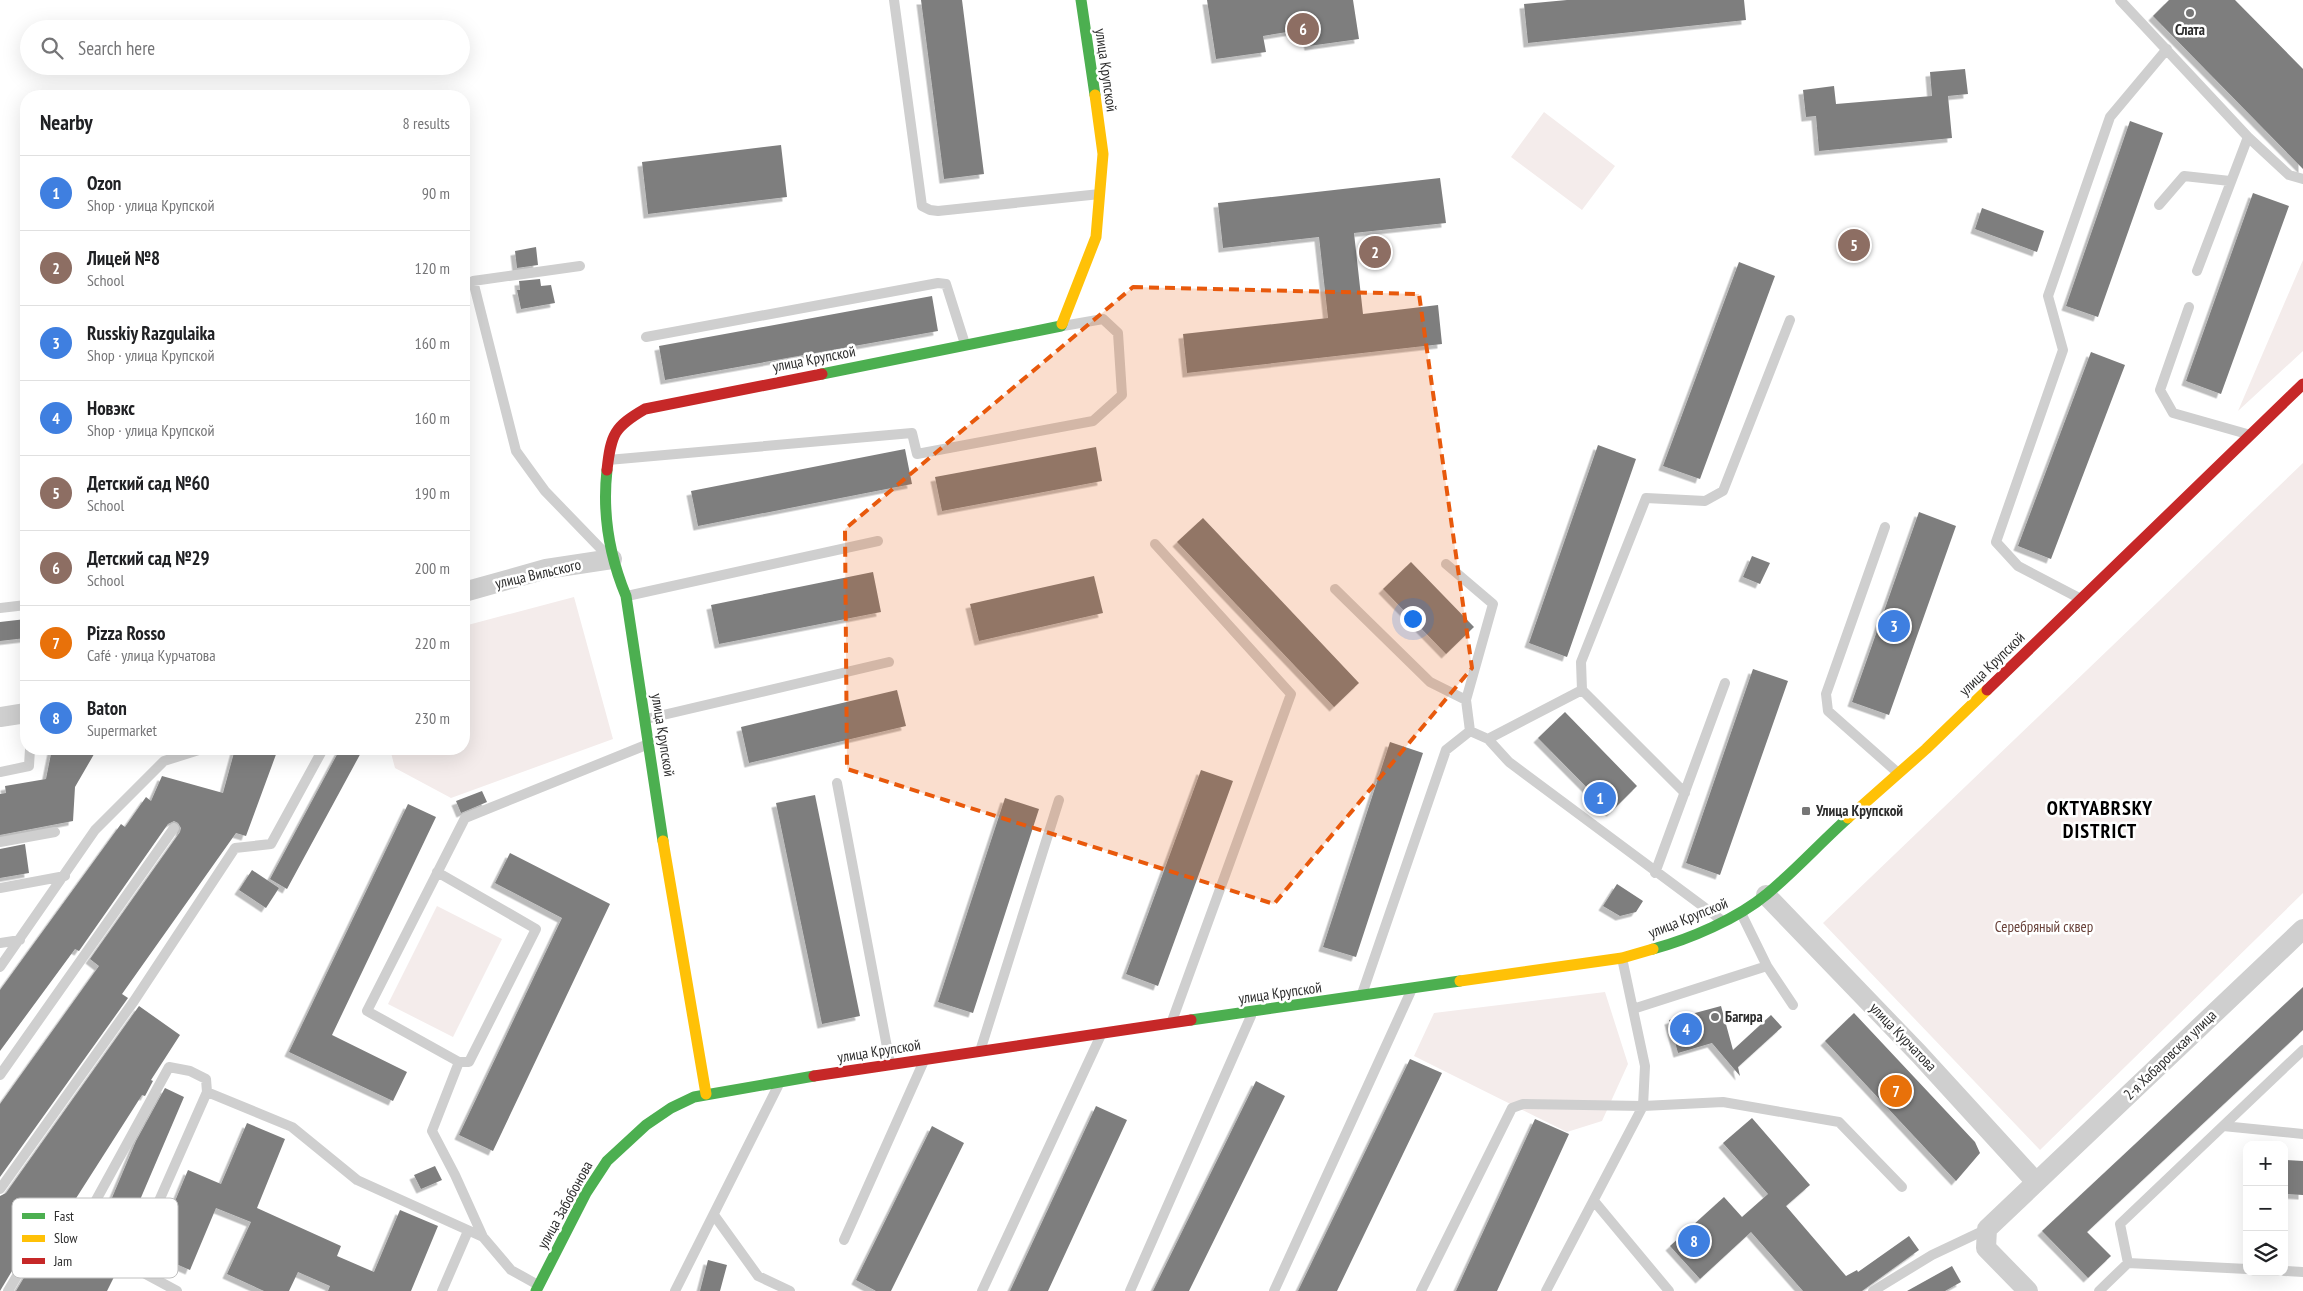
<!DOCTYPE html>
<html lang="en">
<head>
<meta charset="utf-8">
<style>
  body { margin:0; font-family:"PT Sans Narrow",sans-serif; background:#f2f2f2; color:#202124 }
  .controls { position:absolute; right:15px; bottom:15px; display:grid; overflow:hidden; border-radius:10px; box-shadow:0 5px 20px #0002 }
  .controls button { width:45px; height:45px; display:grid; place-items:center; padding:0; border:0; border-bottom:1px solid #e0e0e0; background:#fff; color:#202124; font:25px sans-serif }
  .you { position:absolute; left:1412px; top:618px; width:18px; height:18px; margin:-12px; border:4px solid #fff; border-radius:50%; background:#1a73e8; box-shadow:0 0 0 8px #1a73e833 }
  .badge { display:grid; place-items:center; width:32px; height:32px; border-radius:50%; background:#767676; color:#fff; font-size:16px; font-weight:700 }
  .pin { position:absolute; translate:-50% -50%; border:2px solid #fff; box-shadow:0 1px 5px #0006 }
  .list { margin:0; padding:0; list-style:none }
  h2 { display:flex; justify-content:space-between; align-items:center; height:65px; margin:0; padding:0 20px; font-size:21px }
  h2 small { font-size:16px; font-weight:400; color:#757577 }
  .list li { display:grid; grid-template-columns:32px 1fr auto; gap:15px; align-items:center; box-sizing:border-box; height:75px; padding:0 20px; border-top:1px solid #e0e0e0 }
  .list b { display:block; font-size:19px; white-space:nowrap }
  .list p { margin:0; font-size:16px; white-space:nowrap; color:#757577 }
  .list em { font-size:16px; font-style:normal; color:#757577 }
  .icon { flex:none; width:28px; height:28px; fill:none; stroke:currentColor; stroke-width:2; stroke-linecap:round; stroke-linejoin:round }
  .map { position:relative; flex:none; width:2303px; height:1291px; overflow:hidden }
  .search { position:absolute; background:#fff; box-shadow:0 5px 20px #0002; left:20px; top:20px; width:450px; height:55px; display:flex; align-items:center; gap:12px; box-sizing:border-box; padding:0 18px; border-radius:28px; color:#757577; font-size:19px }
  .panel { position:absolute; background:#fff; box-shadow:0 5px 20px #0002; left:20px; top:90px; width:450px; height:665px; border-radius:20px }
  .map>svg:first-child { display:block }
</style>
</head>
<body>
<div class="map">
<svg width="2303" height="1291" viewBox="0 0 2303 1291">
  <defs>
    <filter id="shadow"><feDropShadow dx="-4.5" dy="4.5" stdDeviation="0" flood-color="#0004"/></filter>
  </defs>
  <rect width="100%" height="100%" fill="#fff"/>
  <!-- green -->
  <path fill="#f4eceb" d="M1544,112l71,54 -33,44 -71,-53z
    M2303,260v91l-65,60z
    M2303,463v430l-263,257 -217,-227z
    M574,597l39,142 -162,59 -56,-30 -5,-19h74v-123z
    M437,906l65,33 -49,98 -65,-33z
    M1605,992l23,72 -26,57 -35,11 -153,-76 20,-43z"/>
  <!-- building -->
  <path fill="#7e7e7e" filter="url(#shadow)" d="M921,0h41l22,174 -40,5z
    M1207,0h146l6,39 -50,7 -3,-17 -43,7 3,16 -50,7z
    M1567,0h177l2,20 -218,23 -4,-39z
    M2169,0h66l68,69v100l-150,-153z
    M1965,69l3,25 -20,2 4,42 -133,13 -3,-35 -10,1 -3,-27 31,-4 2,18 96,-8 -2,-24z
    M2130,121l33,12 -65,184 -32,-11z
    M781,145l6,52 -139,17 -6,-52z
    M1440,178l6,45 -92,10 9,81 75,-9 4,39 -255,29 -4,-39 145,-16 -9,-81 -96,11 -5,-45z
    M2253,193l36,13 -68,188 -35,-13z
    M1982,208l62,23 -7,21 -62,-23z
    M536,247l2,18 -21,3 -2,-17z
    M1739,262l36,14 -75,203 -37,-13z
    M540,279l1,7 10,-1 4,18 -34,6 -4,-19h3l-1,-9z
    M932,296l6,35 -273,49 -6,-34z
    M2091,352l34,13 -74,194 -33,-13z
    M1598,445l38,14 -69,198 -38,-14z
    M1096,447l6,34 -160,30 -7,-34z
    M905,449l7,35 -214,42 -7,-35z
    M1919,512l37,14 -67,189 -37,-13z
    M1203,518l156,165 -25,24 -157,-165z
    M1752,556l18,7 -10,21 -17,-7z
    M1411,562l63,65 -28,27 -63,-65z
    M873,572l8,40 -162,32 -8,-39z
    M1094,576l9,37 -124,28 -9,-37z
    M26,619v19l-26,3v-19z
    M1753,669l35,12 -68,194 -34,-12z
    M897,690l9,36 -157,37 -8,-36z
    M1565,712l72,74 -26,26 -73,-74z
    M1390,742l33,11 -67,204 -33,-10z
    M52,749h45l-22,38 -2,34 -73,14v-41l6,-1 -1,-7 41,-7z
    M235,749h43l-32,87 -10,-3 -114,161 6,4 -128,179v-73l99,-138 -9,-7 90,-127 1,-4 -3,-5 -4,-2 -6,3 -89,127 -4,-2 -75,102v-61l121,-166 4,3 21,-30 5,4 11,-25 61,17z
    M340,749h23l-76,140 -17,-10z
    M1201,770l32,11 -75,205 -32,-12z
    M482,791l5,11 -26,11 -5,-12z
    M815,795l45,221 -38,8 -46,-221z
    M1005,798l34,11 -66,204 -35,-11z
    M408,804l28,13 -104,218 75,37 -14,29 -104,-49z
    M25,844l4,29 -29,5v-29z
    M510,853l100,51 -117,247 -34,-16 103,-217 -67,-35z
    M252,870l27,18 -13,20 -27,-18z
    M1617,884l26,17 -7,11 -16,4 -17,-10z
    M2303,987v43l-216,202 24,24 -23,22 -46,-47z
    M139,1006l41,29 -29,45 2,1 -8,15 -3,-1 -76,119 18,10 -15,24 -29,-12h-7l-33,55v-95l6,-3z
    M1721,1006l12,44 38,-35 11,12 -44,40 2,9 -28,-33 -34,10 -9,-33z
    M1854,1013l121,129 5,11 -24,28 -131,-140z
    M1410,1059l32,14 -105,218h-39z
    M1256,1081l29,15 -96,195h-36z
    M165,1088l19,9 -74,173 6,3 -9,18h-91l24,-40 30,11 8,-2 18,-30 2,1 38,-90z
    M1096,1106l31,14 -79,171h-38z
    M1752,1118l58,67 -24,21 60,70 11,-6 1,2 51,-36 10,14 -57,41h-59l-52,-59 -51,47 -30,-33 54,-49 18,20 26,-23 -45,-51z
    M1535,1119l34,15 -72,157h-41z
    M247,1123l38,16 -28,69 84,38 -4,10 37,16 26,-62 38,16 -27,65h-83l2,-5 -32,-14 -9,19h-25l-37,-17 24,-52 -35,-14 -26,62 -37,-16 35,-84 33,14z
    M932,1126l32,17 -73,148h-15l-20,-11z
    M2284,1160l19,1v34l-19,-1z
    M435,1166l7,14 -21,9 -7,-14z
    M708,1260l19,5 -7,26h-20z
    M1952,1266l9,16 -16,9h-38z"/>
  <g fill="none" stroke-linecap="round" stroke-linejoin="round">
    <!-- lane -->
    <path stroke="#cfcfcf" stroke-width="10" d="M894,0l28,206 8,4 8,1 162,-17
      M2120,0l128,137 41,38 14,4
      M2159,205l25,-29 46,5
      M580,266l-107,15 43,170 29,40 59,61
      M2197,271l51,-134
      M2189,307l-29,83 13,23 74,21
      M646,337l292,-54 8,1 19,60
      M608,460l304,-27 5,21 176,-33 29,-26 -4,-62 -15,-14 -40,7
      M1885,527l-59,167 2,17 70,62
      M1155,544l136,150 -119,327
      M1446,564l47,40 -27,96 4,31
      M1335,589l95,93 36,18
      M627,596l251,-55
      M2079,598l-61,-32 -22,-24 67,-192 -15,-54 62,-179 57,-68
      M0,608l26,-3
      M1582,690l-1,-28 65,-164 59,3 18,-10 67,-171
      M646,719l243,-57
      M1488,739l94,-49 103,103
      M0,772l29,-6 1,-17
      M837,783l53,280
      M0,842l55,-10
      M437,872l99,57 -67,133h-10l-92,-51 98,-193 181,-73
      M1655,873l70,-190
      M0,888l65,-12
      M1741,913l26,53 26,39
      M0,943l20,-3
      M0,967l95,-137 69,-69 38,-12
      M1362,994l84,-244 24,-19 18,8 21,23 211,157
      M1633,1009l134,-43
      M981,1048l78,-248
      M459,1062l-27,69 23,44 28,62 28,33 27,15
      M0,1075l174,-247
      M207,1092l85,35 65,53 126,57
      M2223,1126l80,8
      M0,1189l134,-188 101,-153 36,-4 52,-95
      M1594,1201l75,90
      M714,1215l44,61 32,15
      M844,1240l79,-177
      M2128,1263l119,6
      M2284,1271l19,1
      M8,1291l29,-49 35,14 21,-33 2,-21 74,-135 21,4 16,8 1,13 -71,161 -1,10 7,9 35,19
      M442,1291l26,-60
      M675,1291l103,-205
      M982,1291l118,-254
      M1130,1291l121,-275
      M1274,1291l137,-300
      M1421,1291l91,-183 11,-4 120,2 80,-4 116,20 63,65
      M1546,1291l97,-185 2,-40 -23,-108
      M1873,1291l59,-36 55,-26
      M2099,1291l29,-28 -8,-39 183,-174"/>
    <!-- street -->
    <path stroke="#cfcfcf" stroke-width="20" d="M464,592l82,-23 66,-10
      M0,717l26,-4
      M1766,895l153,159 117,128
      M2028,1291l-42,-43 1,-19 316,-300"/>
    <!-- fast -->
    <path stroke="#4caf50" stroke-width="11" d="M1081,0l14,95
      M822,374l239,-48 1,-2
      M607,470c-5,45 2,85 19,126l37,245
      M1653,949c37,-10 84,-30 114,-55 28,-23 53,-51 81,-76
      M1191,1020l269,-39
      M536,1291l50,-98 21,-32 39,-36 25,-17 23,-11 120,-21"/>
    <!-- slow -->
    <path stroke="#ffc107" stroke-width="11" d="M1062,324l34,-87 7,-83 -8,-59
      M1848,818l78,-69 61,-59
      M663,841l43,253
      M1460,981l162,-23 31,-9"/>
    <!-- jam -->
    <path stroke="#c62828" stroke-width="11" d="M607,470c4,-36 7,-43 38,-61l177,-35
      M1987,690l316,-306
      M814,1076l377,-56"/>
  </g>
  <!-- marked area -->
  <path fill="#e8590c" fill-opacity="0.2" stroke="#e8590c" stroke-width="4" stroke-dasharray="10 6" stroke-linejoin="round" d="M1133,287l286,7 53,374 -198,236 -427,-135 -2,-240z"/>
  <!-- markers -->
  <g fill="#767676" stroke="#fff" stroke-width="2">
    <circle cx="2190" cy="13" r="5"/>
    <rect x="1801" y="806" width="10" height="10" rx="2.5"/>
    <circle cx="1715" cy="1017" r="5"/>
  </g>
  <g text-anchor="middle" stroke-width="5" stroke-linejoin="round" paint-order="stroke">
    <!-- poi labels -->
    <g font-size="15" font-weight="bold" fill="#2d2d2d" stroke="#fff" text-anchor="start">
      <text x="2190" y="35" text-anchor="middle">Слата</text>
      <text x="1816" y="816">Улица Крупской</text>
      <text x="1725" y="1022">Багира</text>
    </g>
    <!-- street labels -->
    <g font-size="15" fill="#2d2d2d" stroke="#fff">
      <text transform="translate(1106 70) rotate(82)" y="5">улица Крупской</text>
      <text transform="translate(814 359) rotate(-11)" y="5">улица Крупской</text>
      <text transform="translate(538 574) rotate(-13)" y="5">улица Вильского</text>
      <text transform="translate(1992 664) rotate(-44)" y="5">улица Крупской</text>
      <text transform="translate(663 735) rotate(81)" y="5">улица Крупской</text>
      <text transform="translate(1688 918) rotate(-22)" y="5">улица Крупской</text>
      <text transform="translate(1280 993) rotate(-8)" y="5">улица Крупской</text>
      <text transform="translate(1903 1037) rotate(46)" y="5">улица Курчатова</text>
      <text transform="translate(879 1051) rotate(-9)" y="5">улица Крупской</text>
      <text transform="translate(2170 1055) rotate(-44)" y="5">2-я Хабаровская улица</text>
      <text transform="translate(565 1205) rotate(-61)" y="5">улица Забобонова</text>
    </g>
    <!-- park labels -->
    <g font-size="15" fill="#69423a" stroke="#fff">
      <text x="2044" y="932">Серебряный сквер</text>
    </g>
    <!-- district labels -->
    <g font-size="20" font-weight="bold" letter-spacing="1" fill="#000" stroke="#fff">
      <text x="2100" y="815">OKTYABRSKY<tspan x="2100" dy="23">DISTRICT</tspan></text>
    </g>
  </g>
  <!-- legend -->
  <rect x="12" y="1198" width="166" height="80" rx="8" fill="#fff" stroke="#c0c0c0" stroke-width="1"/>
  <rect x="22" y="1213" width="23" height="6" fill="#4caf50"/>
  <rect x="22" y="1235" width="23" height="7" fill="#ffc107"/>
  <rect x="22" y="1258" width="23" height="6" fill="#c62828"/>
  <g font-size="14" fill="#2d2d2d">
    <text x="54" y="1221">Fast</text>
    <text x="54" y="1243">Slow</text>
    <text x="54" y="1266">Jam</text>
  </g>
</svg>
<div class="controls">
<button>+</button>
<button>−</button>
<button><svg class="icon" aria-label="layers" viewBox="0 0 24 24"><path d="M12 4l9 5-9 5-9-5zM3 14l9 5 9-5"/></svg></button>
</div>
<div class="you"></div>
<div class="pin badge" style="left:1600px;top:798px;background:#3f7fe0">1</div>
<div class="pin badge" style="left:1375px;top:252px;background:#8d6e63">2</div>
<div class="pin badge" style="left:1894px;top:626px;background:#3f7fe0">3</div>
<div class="pin badge" style="left:1686px;top:1029px;background:#3f7fe0">4</div>
<div class="pin badge" style="left:1854px;top:245px;background:#8d6e63">5</div>
<div class="pin badge" style="left:1303px;top:29px;background:#8d6e63">6</div>
<div class="pin badge" style="left:1896px;top:1091px;background:#e8710a">7</div>
<div class="pin badge" style="left:1694px;top:1241px;background:#3f7fe0">8</div>
<div class="search"><svg class="icon" aria-label="search" viewBox="0 0 24 24"><circle cx="10" cy="10" r="6"/><path d="M15 15l6 6"/></svg>Search here</div>
<section class="panel">
<h2>Nearby<small>8 results</small></h2>
<ul class="list">
<li><span class="badge" style="background:#3f7fe0">1</span><div><b>Ozon</b><p>Shop · улица Крупской</p></div><em>90 m</em></li>
<li><span class="badge" style="background:#8d6e63">2</span><div><b>Лицей №8</b><p>School</p></div><em>120 m</em></li>
<li><span class="badge" style="background:#3f7fe0">3</span><div><b>Russkiy Razgulaika</b><p>Shop · улица Крупской</p></div><em>160 m</em></li>
<li><span class="badge" style="background:#3f7fe0">4</span><div><b>Новэкс</b><p>Shop · улица Крупской</p></div><em>160 m</em></li>
<li><span class="badge" style="background:#8d6e63">5</span><div><b>Детский сад №60</b><p>School</p></div><em>190 m</em></li>
<li><span class="badge" style="background:#8d6e63">6</span><div><b>Детский сад №29</b><p>School</p></div><em>200 m</em></li>
<li><span class="badge" style="background:#e8710a">7</span><div><b>Pizza Rosso</b><p>Café · улица Курчатова</p></div><em>220 m</em></li>
<li><span class="badge" style="background:#3f7fe0">8</span><div><b>Baton</b><p>Supermarket</p></div><em>230 m</em></li>
</ul>
</section>
</div>
</body>
</html>
